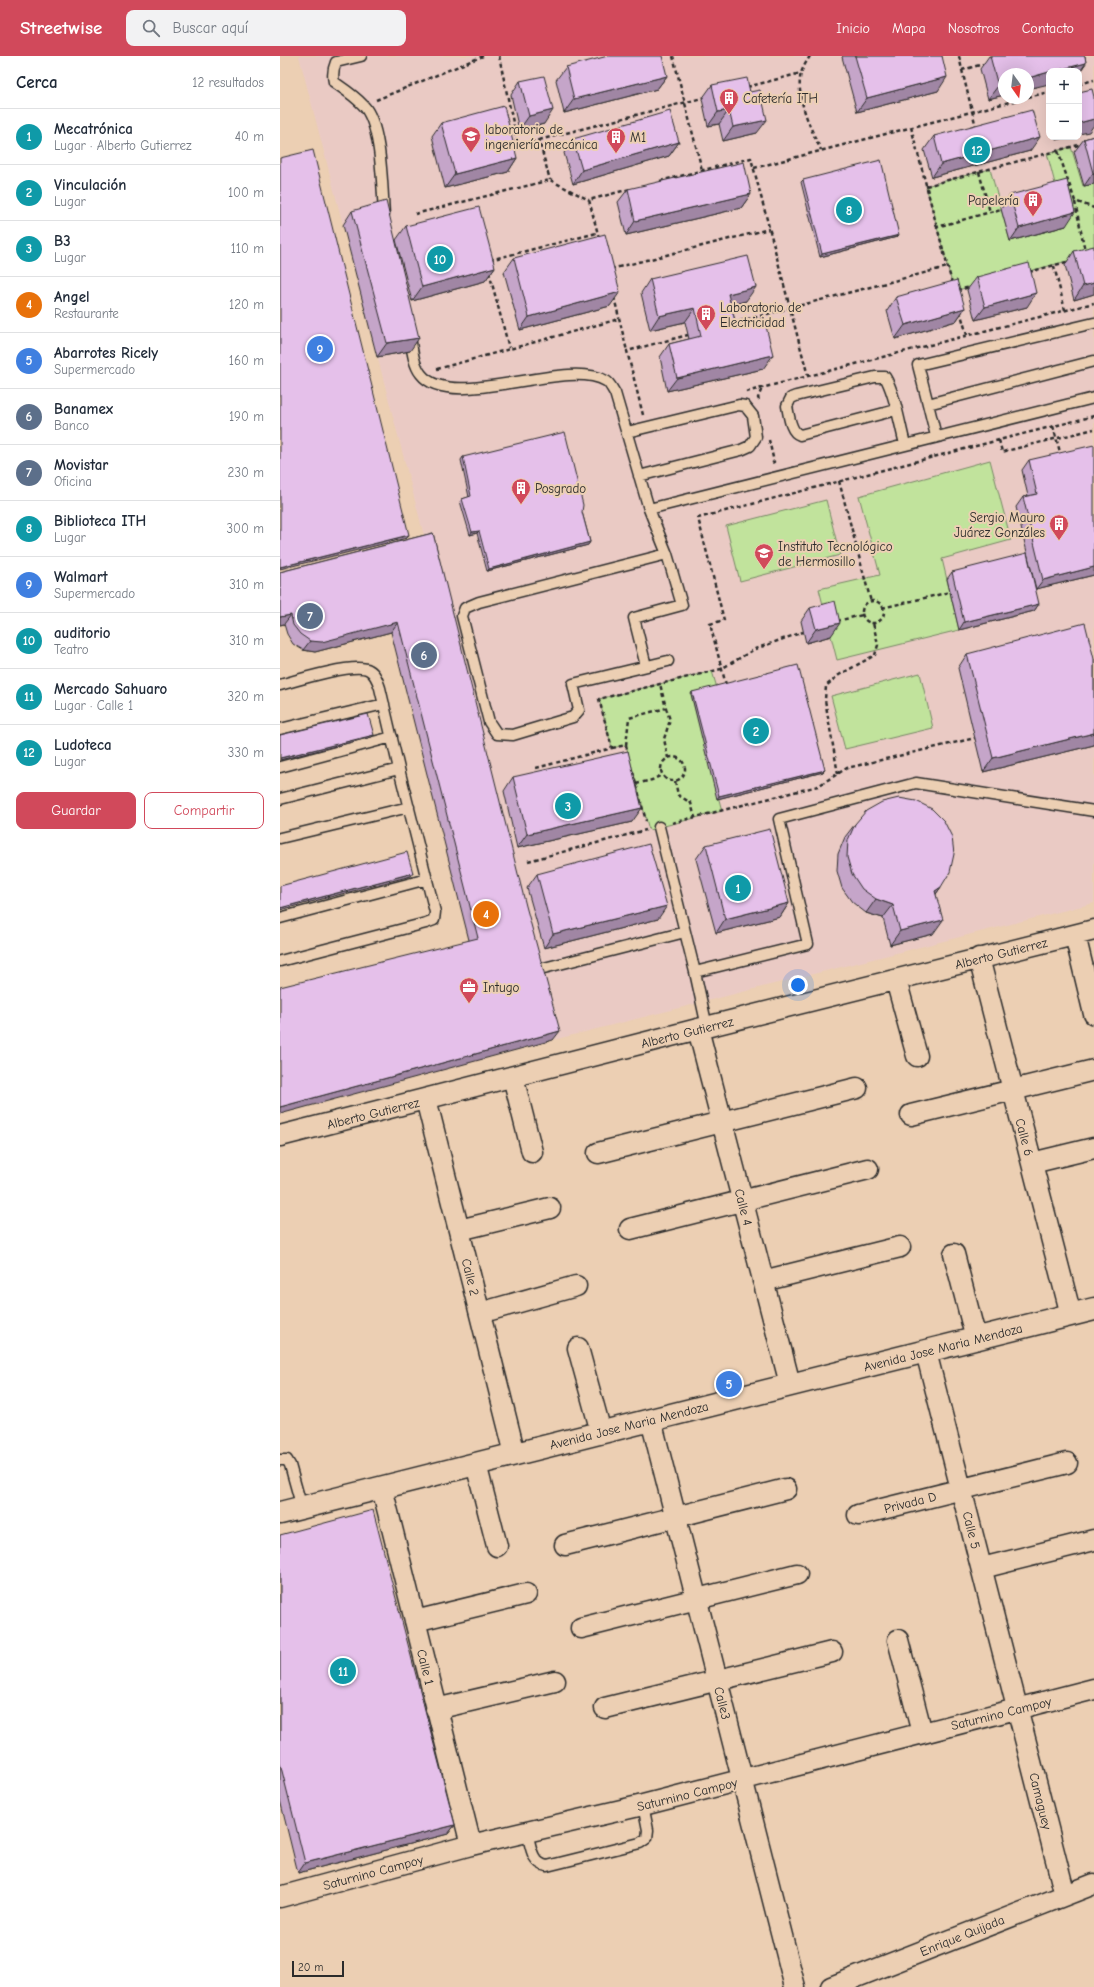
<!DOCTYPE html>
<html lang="es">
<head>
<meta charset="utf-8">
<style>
  body { margin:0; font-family:"Comic Neue",sans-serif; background:#f2f2f3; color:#1f2937 }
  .controls { position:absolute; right:12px; top:12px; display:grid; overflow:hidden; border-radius:8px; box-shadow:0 4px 16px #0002 }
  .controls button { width:36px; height:36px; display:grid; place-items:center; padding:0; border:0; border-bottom:1px solid #e0e1e3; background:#fff; color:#1f2937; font:20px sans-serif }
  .compass { position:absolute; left:718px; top:12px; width:36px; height:36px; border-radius:50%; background:#fff; box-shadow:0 4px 16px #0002; rotate:166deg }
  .scale { position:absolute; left:12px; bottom:10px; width:52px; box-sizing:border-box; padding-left:4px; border:2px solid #2b2b2b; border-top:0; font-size:11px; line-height:14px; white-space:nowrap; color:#2b2b2b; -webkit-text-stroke:3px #eccfb3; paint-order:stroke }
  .you { position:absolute; left:518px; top:929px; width:14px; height:14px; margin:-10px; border:3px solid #fff; border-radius:50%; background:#1a73e8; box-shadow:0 0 0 6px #1a73e833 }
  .badge { display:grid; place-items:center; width:26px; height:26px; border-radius:50%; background:#d1495b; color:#fff; font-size:13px; font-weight:700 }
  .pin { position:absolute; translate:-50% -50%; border:2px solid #fff; box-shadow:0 1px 4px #0006 }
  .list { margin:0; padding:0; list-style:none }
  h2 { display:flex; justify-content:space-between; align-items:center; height:52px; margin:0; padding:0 16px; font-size:17px }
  h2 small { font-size:13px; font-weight:400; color:#747a83 }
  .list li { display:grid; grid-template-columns:26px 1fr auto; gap:12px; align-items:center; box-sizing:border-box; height:56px; padding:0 16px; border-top:1px solid #e0e1e3 }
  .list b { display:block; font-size:15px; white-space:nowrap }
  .list p { margin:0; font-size:13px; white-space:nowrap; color:#747a83 }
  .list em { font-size:13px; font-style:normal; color:#747a83 }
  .actions { display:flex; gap:8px; padding:12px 16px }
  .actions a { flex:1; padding:9px 0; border:1px solid #d1495b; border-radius:8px; text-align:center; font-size:14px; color:#d1495b }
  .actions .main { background:#d1495b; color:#fff }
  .icon { flex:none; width:22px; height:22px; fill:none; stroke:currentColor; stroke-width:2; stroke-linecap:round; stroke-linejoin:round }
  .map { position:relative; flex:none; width:814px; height:1931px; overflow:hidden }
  header { display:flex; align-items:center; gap:24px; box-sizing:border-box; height:56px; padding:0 20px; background:#d1495b; color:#fff }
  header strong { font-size:19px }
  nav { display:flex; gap:22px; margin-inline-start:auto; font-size:14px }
  .search { width:280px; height:36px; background:#f2f2f3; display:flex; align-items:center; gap:10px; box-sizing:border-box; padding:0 14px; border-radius:8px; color:#747a83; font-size:15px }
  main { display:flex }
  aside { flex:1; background:#fff }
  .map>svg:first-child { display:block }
</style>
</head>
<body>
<header>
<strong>Streetwise</strong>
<div class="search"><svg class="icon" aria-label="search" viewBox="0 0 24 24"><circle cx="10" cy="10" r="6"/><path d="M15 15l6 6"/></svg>Buscar aquí</div>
<nav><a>Inicio</a><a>Mapa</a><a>Nosotros</a><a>Contacto</a></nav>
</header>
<main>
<aside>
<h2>Cerca<small>12 resultados</small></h2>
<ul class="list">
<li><span class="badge" style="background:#0f9aa8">1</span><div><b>Mecatrónica</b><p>Lugar · Alberto Gutierrez</p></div><em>40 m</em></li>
<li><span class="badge" style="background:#0f9aa8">2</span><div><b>Vinculación</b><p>Lugar</p></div><em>100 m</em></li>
<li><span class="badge" style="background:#0f9aa8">3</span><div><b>B3</b><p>Lugar</p></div><em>110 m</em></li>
<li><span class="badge" style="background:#e8710a">4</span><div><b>Angel</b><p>Restaurante</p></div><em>120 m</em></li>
<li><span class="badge" style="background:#3f7fe0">5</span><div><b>Abarrotes Ricely</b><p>Supermercado</p></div><em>160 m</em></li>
<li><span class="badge" style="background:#5c6f8a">6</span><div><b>Banamex</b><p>Banco</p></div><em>190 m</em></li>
<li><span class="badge" style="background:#5c6f8a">7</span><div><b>Movistar</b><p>Oficina</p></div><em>230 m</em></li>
<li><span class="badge" style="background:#0f9aa8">8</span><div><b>Biblioteca ITH</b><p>Lugar</p></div><em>300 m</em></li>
<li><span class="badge" style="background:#3f7fe0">9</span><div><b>Walmart</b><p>Supermercado</p></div><em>310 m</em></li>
<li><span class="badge" style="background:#0f9aa8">10</span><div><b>auditorio</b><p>Teatro</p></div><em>310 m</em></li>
<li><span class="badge" style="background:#0f9aa8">11</span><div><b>Mercado Sahuaro</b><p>Lugar · Calle 1</p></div><em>320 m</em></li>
<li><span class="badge" style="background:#0f9aa8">12</span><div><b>Ludoteca</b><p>Lugar</p></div><em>330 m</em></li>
</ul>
<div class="actions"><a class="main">Guardar</a><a>Compartir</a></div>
</aside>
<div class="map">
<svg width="814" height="1931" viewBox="0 0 814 1931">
  <rect width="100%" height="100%" fill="#eccfb3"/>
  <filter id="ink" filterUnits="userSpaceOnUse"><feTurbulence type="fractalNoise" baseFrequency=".025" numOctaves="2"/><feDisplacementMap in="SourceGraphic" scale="8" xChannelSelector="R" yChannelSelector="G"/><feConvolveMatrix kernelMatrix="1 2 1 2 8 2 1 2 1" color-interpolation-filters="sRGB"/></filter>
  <g filter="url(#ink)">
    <!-- built -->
    <path fill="#eacac4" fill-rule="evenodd" d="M19,0h795v847l-541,137 -127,-497zM769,15h30v66h-30zM724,18h24v24h-24z"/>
    <!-- green -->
    <path fill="#c1e39c" stroke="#768764" d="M791,91l12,39 11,-2v70l-140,37 -28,-105 64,-17 20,72 56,-15 -19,-73z
      M710,404l21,80 -69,19 17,71 -122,30 -18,-71 61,-14 -21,-79z
      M546,444l14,55 -100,26 -14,-55z
      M432,615l5,17 -26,6 31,117 -73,19 -23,-85 -14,3 -13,-49z
      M640,617l13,55 -88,21 -14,-53z"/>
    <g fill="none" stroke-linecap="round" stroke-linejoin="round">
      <defs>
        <path id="lane" d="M81,0l-25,6c-3,7 -4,12 -2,20 10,7 21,14 29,23 19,19 19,82 21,109
          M814,267l-176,42 10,39 166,-43
          M130,280c2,12 3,28 11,38 30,39 145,-17 185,7 4,2 6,8 9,12l34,116
          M648,348l8,32
          M616,354l-96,25c-10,-3 -11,-20 -13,-29l4,-8 5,-2 79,-19h10c10,16 15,49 20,67
          M347,376l112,-27 6,1 8,10 3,21 -6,9 -9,4 -102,26
          M387,498l-188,48 -14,6 -3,8 27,106 8,12 16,1 60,-18 6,-7 -6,-26 95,-23
          M366,610l-12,-48 48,-13 -15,-51 -18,-45 445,-111
          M0,629c17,-5 76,-23 89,-15 7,4 9,12 11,18l19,81
          M0,673l104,-25
          M0,711l112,-30
          M0,743l119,-30 36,143 -1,8 -8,3 -146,38
          M379,771l36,145 12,55
          M0,782l129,-31
          M0,862l147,-39
          M264,912l141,-36
          M415,916l113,-28 -29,-125 137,-36 178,28
          M0,1404h7l3,5 12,43
          M247,1776c4,14 4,31 20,34l93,-23 7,-5 1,-8 -5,-25"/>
        <path id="street" d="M795,879l19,79
          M699,902l92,357
          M616,924l21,76
          M418,973l92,355
          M233,1021l19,75
          M146,1043l89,355
          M631,1059l183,-45
          M0,1080l418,-107 396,-99
          M318,1097l259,-65
          M752,1107l62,-15
          M350,1173l238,-60
          M179,1174l91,-22
          M674,1198l22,85
          M483,1225l137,-34
          M200,1257l96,-27
          M298,1292l23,84
          M646,1296l139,543
          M371,1364l144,567
          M196,1408l21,82
          M102,1432l89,357
          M578,1459l209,-52
          M285,1489l221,-56
          M702,1512l112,-28
          M135,1565l111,-27
          M301,1572l216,-54
          M618,1584l24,93
          M325,1652l227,-56
          M156,1653l119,-28
          M0,1841l191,-52 172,-40 451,-116
          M551,1931l263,-103"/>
        <path id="secondary" d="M0,1457l814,-204"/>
      </defs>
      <!-- lane casing -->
      <use href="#lane" stroke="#2b2b2b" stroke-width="13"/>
      <!-- street casing -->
      <use href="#street" stroke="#2b2b2b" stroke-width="23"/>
      <!-- secondary casing -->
      <use href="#secondary" stroke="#2b2b2b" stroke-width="25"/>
      <!-- path -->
      <path stroke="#2b2b2b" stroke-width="2.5" stroke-dasharray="4 3" stroke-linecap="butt" d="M219,0l19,90 21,-6 11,40
        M393,0l29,114
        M530,0c-3,5 -7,11 -9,17 -6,23 10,57 20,77
        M679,0l3,14 25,-7
        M682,14l14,57
        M799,28l15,-4
        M467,31l54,-14
        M748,41l21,-5
        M96,44l107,-44
        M631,71l26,100
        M259,84l167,-43
        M778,95l17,50 19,7
        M474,112l271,-70
        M699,116l11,40
        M380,125l91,-23 39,150 157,-41
        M646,130l156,-42
        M795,146l10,49
        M135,158l135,-34 39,20
        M319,182l-10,-38 41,-11
        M210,204l107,-27
        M774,210l11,44
        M331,213l158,-40
        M209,216l20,76
        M749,216l41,-11
        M672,227l-15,-56 64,-18
        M677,234l14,-3
        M334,241l13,54
        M680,255l7,24
        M453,267l57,-15 18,68
        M157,313l182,-50
        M466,336l348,-89
        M479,344l-1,-2 4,-10
        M363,359l-16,-64 61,-16
        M814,360l-95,24 3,12 92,-23
        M773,370l8,30
        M489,384l5,22 -2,1
        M559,425l32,121
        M582 556a11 11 0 1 1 22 0a11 11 0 1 1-22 0Z
        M602,552l68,-16
        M557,565l25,-6
        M446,629l-16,-61 14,-4 -26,-102 301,-78
        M386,652l4,12 -6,19 4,19
        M346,689l3,-27 37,-10 -6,-24
        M332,692l14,-3 2,9
        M381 713a12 12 0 1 1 24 0a12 12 0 1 1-24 0Z
        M256,712l76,-20 -13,-49 122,-30 34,-20 48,-17
        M353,716l13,49
        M558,718l-13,-74 1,-14 13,-11 36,-20 3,-10 -5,-22
        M395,725l3,14 13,8 4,15
        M356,728l16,-4 10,-5
        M392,767l146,-37 29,-18 128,-30
        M248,805l118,-31"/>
      <!-- lane -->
      <use href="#lane" stroke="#eccfb3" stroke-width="10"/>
      <!-- street -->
      <use href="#street" stroke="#eccfb3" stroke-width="20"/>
      <!-- secondary -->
      <use href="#secondary" stroke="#eccfb3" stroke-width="22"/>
    </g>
    <!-- wall -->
    <path fill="#c5a5c9" stroke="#2b2b2b" d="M563,0h99l-4,35 -81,21 -15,-55z
      M709,0h96l1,7 -7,10v-2l-75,24 -16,4 -8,-30z
      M286,11l101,9 -10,13 -93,24 -8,-33z
      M240,25l24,43 -25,6 -8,-35z
      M432,29l45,48 -34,8 -4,-17 -11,2 -6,-27z
      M161,67l76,35 -9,14 -63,16 -13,-52z
      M654,80l96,15 -98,26 -8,-27z
      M814,80v48l-10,2 -10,-34 10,-13z
      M293,83l106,3 -10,14 -96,28 -9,-31z
      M523,124l94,57 -77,20 -19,-75z
      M348,133l123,5 -10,14 -115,27 -8,-33z
      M730,139l56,31 -56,15 -9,-32z
      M72,155l58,140 -33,6 -34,-132z
      M126,170l89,41 -10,14 -73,20 -16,-61z
      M794,195l20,43 -20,6 -9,-35z
      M234,202l96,48 -90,24 -16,-58z
      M697,221l50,30 -52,13 -8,-30z
      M370,223l96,22 -15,4 5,20 27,44 -96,22 -7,-34 9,-13 20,-5 -4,-17 -35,8 -9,-37z
      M616,241l69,11 -9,13 -61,18 -8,-28z
      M183,401l119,55 8,30 -2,3 -101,26 -10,-38 -7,2 -10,-34 2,-2 7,-2 -8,-37z
      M749,404l65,115 -58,14 -20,-82 7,-10 5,-1 -6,-26z
      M153,477l120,507 -84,-100 -78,-308 -76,20 -12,-2 -10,-6 -6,-10 -3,-10 -4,1v-53z
      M672,516l87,32 -5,7 -75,19 -12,-51z
      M530,552l21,28 -25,7 -5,-22z
      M687,598l127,5v86l-111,27 -25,-104z
      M412,636l133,78 -2,2 -106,27 -26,-105z
      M233,721l119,45 -115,26 -13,-57z
      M575,768l86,63 -5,7 -3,40 -43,11 -7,-27 -17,-5 -14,-11 -10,-14 -5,-17 1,-17 7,-17z
      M426,789l83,58 -9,14 -64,16 -20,-74z
      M257,818l121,45 -114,29 -17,-60z
      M0,1479l175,290 -7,9 -150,39 -18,-73z"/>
    <!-- shaded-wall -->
    <path fill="#a086a4" stroke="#2b2b2b" d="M806,7l-7,10v-2h-24z
      M769,16v12l-21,5v-11z
      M387,20l-10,13 -93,24 10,-14z
      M667,21l-9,14 -81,21 10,-14z
      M724,28v11l-16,4 10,-13z
      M273,54l-9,14 -25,6 10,-14z
      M449,54l-10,14 -11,2 10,-14z
      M814,63v6l-5,7 -10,2v-11z
      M487,64l-10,13 -34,8 10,-14z
      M760,81l-10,14 -98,26 9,-13z
      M778,81h10l-12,3z
      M399,86l-10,14 -96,28 9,-14z
      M237,102l-9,14 -63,16 10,-14z
      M813,117h1v11l-10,2z
      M471,138l-10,14 -115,27 9,-14z
      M795,156l-9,14 -56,15 9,-13z
      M619,179l-2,2 -77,20 2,-3z
      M215,211l-10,14 -73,20 10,-14z
      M814,227v11l-20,6 9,-14z
      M476,231l-10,14 -28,7 10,-14z
      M340,236l-10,14 -90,24 9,-13z
      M756,237l-9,14 -52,13 10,-13z
      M415,252l-10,14 -35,8 9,-14z
      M685,252l-9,13 -61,18 10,-14z
      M139,282l-9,13 -33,6 10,-14z
      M493,299l-10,14 -96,22 10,-13z
      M199,475l-2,2 -7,2 2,-3z
      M129,479l-2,3 -127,31v-2z
      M310,486l-2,3 -101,26 2,-2z
      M814,511v8l-58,14 7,-9z
      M759,548l-5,7 -75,19 5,-8z
      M11,559l-7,9 -4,1v-8z
      M118,566l-7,10 -76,20 -12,-2 7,-9z
      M560,567l-9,13 -25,7 10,-14z
      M814,677v12l-111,27 10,-14z
      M94,679l-2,2 -92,23v-2z
      M545,714l-2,2 -106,27 2,-3z
      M362,752l-10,14 -115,26 10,-14z
      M133,817l-2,3 -131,34v-2z
      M661,831l-10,14 4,-10z
      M596,843l17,6 -10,13 -17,-5z
      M509,847l-9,14 -64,16 9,-14z
      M387,850l-9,13 -114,29 9,-14z
      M663,864l-10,14 -43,11 10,-14z
      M280,975l-7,9 -273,74v-7z
      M175,1769l-7,9 -150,39 7,-10z"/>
    <!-- building -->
    <path fill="#e5c0ea" stroke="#2b2b2b" d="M328,0h54l5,20 -93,23 -8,-32z
      M575,0h87l5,21 -80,21z
      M710,0h95l1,7 -31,8h-6v1l-21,6v-4h-24v10l-6,2z
      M264,20l9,34 -24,6 -9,-35z
      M467,22l3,14 10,-2 7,30 -34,7 -4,-17 -11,2 -6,-27z
      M812,33l2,8v22l-15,4v-31z
      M224,50l13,52 -62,16 -14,-51z
      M752,54l8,27 -99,27 -7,-28z
      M390,55l9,31 -97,28 -9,-31z
      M814,80v37h-1l-9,-34z
      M33,94l96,385 -129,32v-409z
      M601,104l18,75 -77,19 -19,-74z
      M464,106l7,32 -116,27 -7,-32z
      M787,124l8,32 -56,16 -9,-33z
      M106,145l33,137 -32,5 -35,-132z
      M199,151l16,60 -73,20 -16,-61z
      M325,178l15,58 -91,25 -15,-59z
      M814,190v37l-11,3 -9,-35z
      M468,200l8,31 -28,7 8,31 28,-7 9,37 -96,23 -8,-34 32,-8 -6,-28 -36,8 -9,-37z
      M749,207l7,30 -51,14 -8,-30z
      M677,224l8,28 -60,17 -9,-28z
      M285,376l18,73 -1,7 8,30 -101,27 -10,-38 -7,1 -10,-33 9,-3 -8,-39z
      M814,389v122l-51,13 -20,-83 14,-3 -8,-34z
      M153,477l93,373 34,125 -280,76v-120l198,-49 -80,-316 -76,20 -12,-1 -10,-7 -7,-9 -2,-10 -11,2v-45z
      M747,497l12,51 -75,18 -12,-50z
      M555,545l5,22 -24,6 -6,-21z
      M805,567l9,36v74l-101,25 -26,-104z
      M518,609l27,105 -106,26 -27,-104z
      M88,658l6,21 -94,23v-23z
      M348,695l14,57 -115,26 -14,-57z
      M619,742l17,3 16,8 12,12 8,16 2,17 -4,18 -9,15 -6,4 8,29 -43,11 -7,-26 -17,-6 -14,-10 -10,-15 -5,-17 1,-17 7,-16 11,-13 16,-9z
      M490,773l19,74 -64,16 -19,-74z
      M369,788l18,62 -114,28 -16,-60z
      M127,796l6,21 -133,35v-22z
      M93,1454l82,315 -150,38 -25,-100v-228z"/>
  </g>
  <!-- icons -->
  <defs>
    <symbol id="building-pin" viewBox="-11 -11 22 30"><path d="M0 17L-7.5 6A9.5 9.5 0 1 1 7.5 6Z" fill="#d1495b" stroke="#eccfb3"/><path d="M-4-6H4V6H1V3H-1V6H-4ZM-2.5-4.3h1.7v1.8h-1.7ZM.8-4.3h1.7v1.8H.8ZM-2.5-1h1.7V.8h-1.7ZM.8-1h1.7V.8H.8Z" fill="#fff"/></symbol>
    <symbol id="school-pin" viewBox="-11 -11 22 30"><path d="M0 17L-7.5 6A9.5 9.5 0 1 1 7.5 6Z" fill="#d1495b" stroke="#eccfb3"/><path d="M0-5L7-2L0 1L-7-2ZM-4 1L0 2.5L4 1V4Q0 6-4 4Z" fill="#fff"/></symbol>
    <symbol id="university-pin" viewBox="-11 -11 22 30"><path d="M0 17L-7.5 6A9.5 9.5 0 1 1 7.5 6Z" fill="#d1495b" stroke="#eccfb3"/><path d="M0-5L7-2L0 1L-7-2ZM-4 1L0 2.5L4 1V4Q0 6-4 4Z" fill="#fff"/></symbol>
    <symbol id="office-pin" viewBox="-11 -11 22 30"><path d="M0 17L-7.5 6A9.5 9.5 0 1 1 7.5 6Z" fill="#d1495b" stroke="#eccfb3"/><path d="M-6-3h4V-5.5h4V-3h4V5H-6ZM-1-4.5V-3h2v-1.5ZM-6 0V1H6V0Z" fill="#fff"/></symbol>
  </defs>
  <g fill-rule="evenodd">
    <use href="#building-pin" x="438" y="31" width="22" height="30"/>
    <use href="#school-pin" x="180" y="69" width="22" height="30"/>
    <use href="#building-pin" x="325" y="70" width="22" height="30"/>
    <use href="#building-pin" x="742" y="133" width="22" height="30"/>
    <use href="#building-pin" x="415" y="247" width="22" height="30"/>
    <use href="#building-pin" x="230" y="421" width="22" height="30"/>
    <use href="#building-pin" x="768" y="457" width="22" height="30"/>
    <use href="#university-pin" x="473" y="486" width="22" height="30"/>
    <use href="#office-pin" x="178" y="920" width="22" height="30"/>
  </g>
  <g text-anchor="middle" stroke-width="4" stroke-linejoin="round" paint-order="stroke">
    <!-- poi labels -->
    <g font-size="13" fill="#2b2b2b" stroke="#eccfb3" text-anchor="start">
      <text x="463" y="47">Cafetería ITH</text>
      <text x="205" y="78">laboratorio de<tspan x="205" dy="15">ingeniería mecánica</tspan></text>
      <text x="350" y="86">M1</text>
      <text x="739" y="149" text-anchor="end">Papelería</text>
      <text x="440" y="256">Laboratorio de<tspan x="440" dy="15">Electricidad</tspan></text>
      <text x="255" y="437">Posgrado</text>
      <text x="765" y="466" text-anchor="end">Sergio Mauro<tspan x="765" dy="15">Juárez Gonzáles</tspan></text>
      <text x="498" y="495">Instituto Tecnológico<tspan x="498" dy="15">de Hermosillo</tspan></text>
      <text x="203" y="936">Intugo</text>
    </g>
    <!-- street labels -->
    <g font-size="13" fill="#2b2b2b" stroke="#eccfb3">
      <text transform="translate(721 897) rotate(-14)" y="5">Alberto Gutierrez</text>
      <text transform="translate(407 976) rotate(-14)" y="5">Alberto Gutierrez</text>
      <text transform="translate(93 1057) rotate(-14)" y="5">Alberto Gutierrez</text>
      <text transform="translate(745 1081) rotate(75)" y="5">Calle 6</text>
      <text transform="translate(464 1151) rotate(76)" y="5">Calle 4</text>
      <text transform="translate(191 1221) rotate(76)" y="5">Calle 2</text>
      <text transform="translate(663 1291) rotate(-14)" y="5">Avenida Jose Maria Mendoza</text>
      <text transform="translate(349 1369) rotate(-14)" y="5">Avenida Jose Maria Mendoza</text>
      <text transform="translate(630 1446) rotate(-14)" y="5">Privada D</text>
      <text transform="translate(692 1474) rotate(76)" y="5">Calle 5</text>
      <text transform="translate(146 1611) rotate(76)" y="5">Calle 1</text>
      <text transform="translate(443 1647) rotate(76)" y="5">Calle3</text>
      <text transform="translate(721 1657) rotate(-14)" y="5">Saturnino Campoy</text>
      <text transform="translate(407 1738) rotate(-14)" y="5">Saturnino Campoy</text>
      <text transform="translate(761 1745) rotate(76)" y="5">Camaguey</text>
      <text transform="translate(93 1816) rotate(-15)" y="5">Saturnino Campoy</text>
      <text transform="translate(682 1879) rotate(-22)" y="5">Enrique Quijada</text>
    </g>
  </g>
</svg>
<div class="controls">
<button>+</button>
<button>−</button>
</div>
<svg class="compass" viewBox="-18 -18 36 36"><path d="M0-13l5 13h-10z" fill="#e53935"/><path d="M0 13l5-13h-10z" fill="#747a83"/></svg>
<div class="scale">20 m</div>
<div class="you"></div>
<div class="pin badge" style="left:458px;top:832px;background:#0f9aa8">1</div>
<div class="pin badge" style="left:476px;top:675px;background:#0f9aa8">2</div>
<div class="pin badge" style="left:288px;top:750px;background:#0f9aa8">3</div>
<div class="pin badge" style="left:206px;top:858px;background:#e8710a">4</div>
<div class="pin badge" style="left:449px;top:1328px;background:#3f7fe0">5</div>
<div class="pin badge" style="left:144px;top:599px;background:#5c6f8a">6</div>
<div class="pin badge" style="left:30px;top:560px;background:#5c6f8a">7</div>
<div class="pin badge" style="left:569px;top:154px;background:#0f9aa8">8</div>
<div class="pin badge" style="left:40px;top:293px;background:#3f7fe0">9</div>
<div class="pin badge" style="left:160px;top:203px;background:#0f9aa8">10</div>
<div class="pin badge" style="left:63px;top:1615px;background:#0f9aa8">11</div>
<div class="pin badge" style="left:697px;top:94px;background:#0f9aa8">12</div>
</div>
</main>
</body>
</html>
